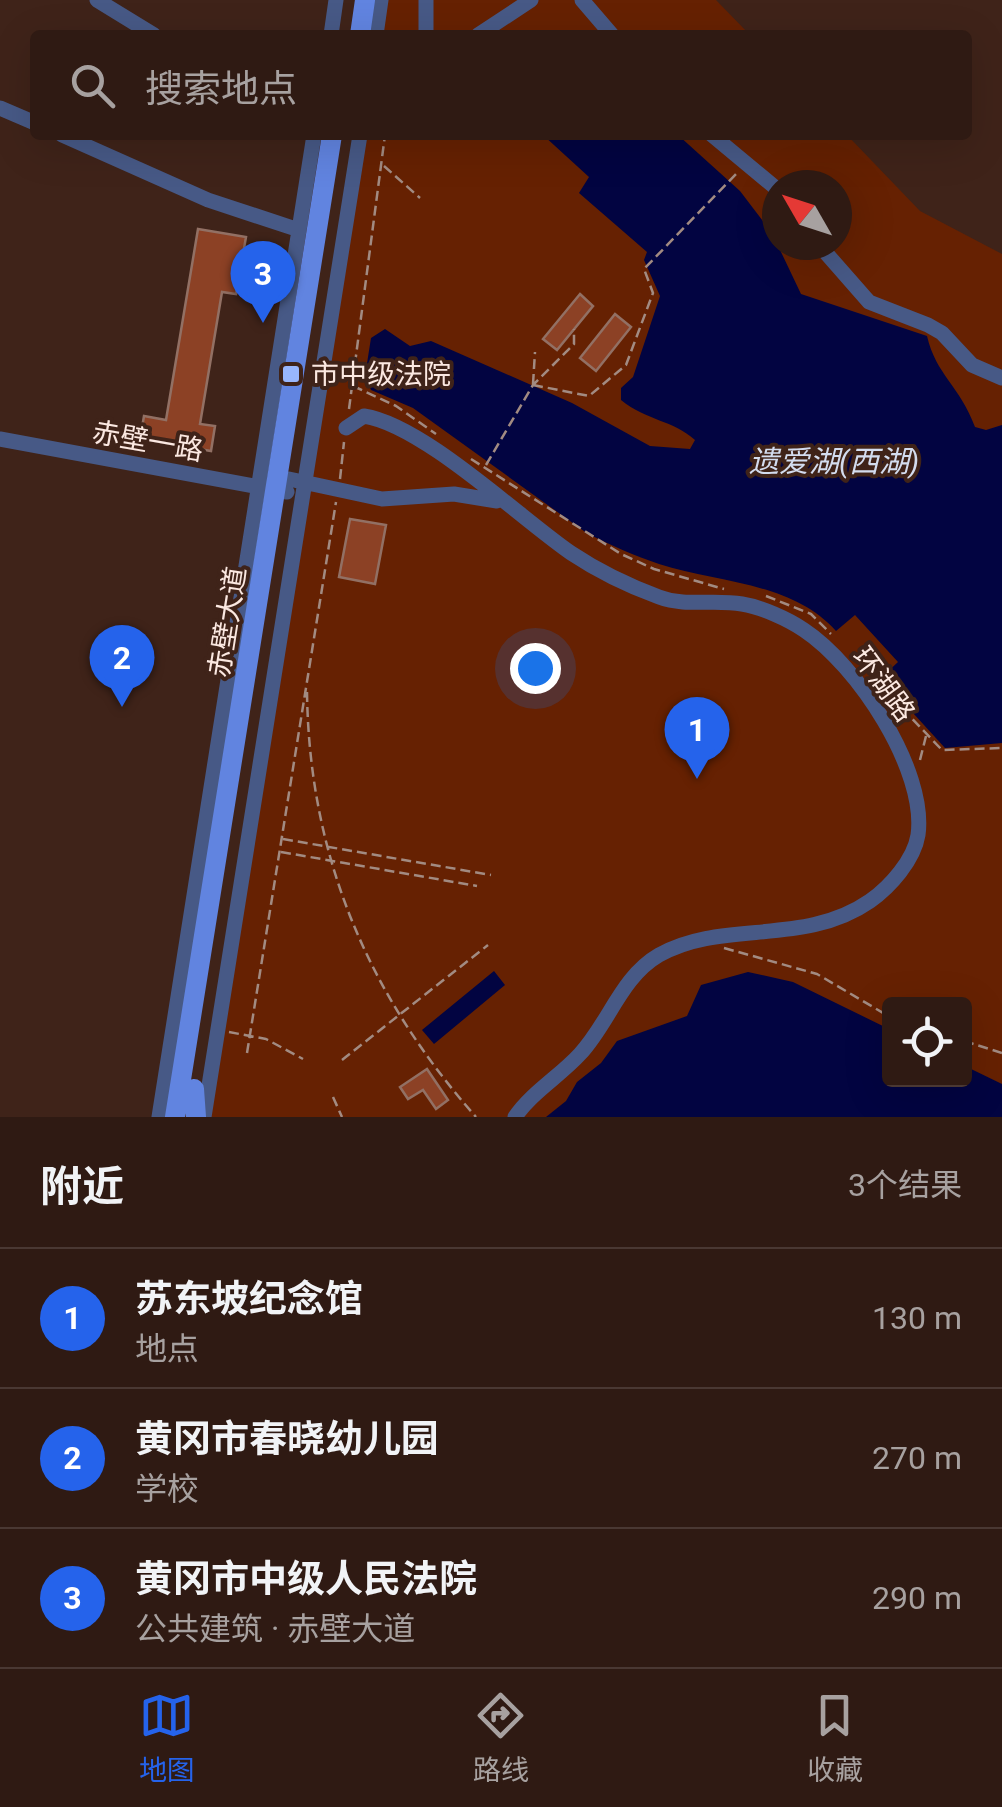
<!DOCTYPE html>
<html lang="zh">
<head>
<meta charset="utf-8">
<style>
  body { margin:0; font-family:Roboto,"Noto Sans SC",sans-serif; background:#3b2721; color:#f1f3f6 }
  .controls { position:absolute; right:30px; bottom:30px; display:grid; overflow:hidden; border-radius:10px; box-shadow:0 10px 40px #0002 }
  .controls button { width:90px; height:90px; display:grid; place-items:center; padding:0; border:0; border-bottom:2px solid #4a3833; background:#2f1a13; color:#f1f3f6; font:50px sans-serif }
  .compass { position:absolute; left:762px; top:170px; width:90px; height:90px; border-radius:50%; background:#2f1a13; box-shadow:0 10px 40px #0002; rotate:309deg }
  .you { position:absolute; left:535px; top:668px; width:35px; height:35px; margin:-25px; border:8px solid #fff; border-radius:50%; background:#1a73e8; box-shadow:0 0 0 15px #1a73e833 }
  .badge { display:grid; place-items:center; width:65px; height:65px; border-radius:50%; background:#2563eb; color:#fff; font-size:32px; font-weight:700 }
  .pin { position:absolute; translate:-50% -82px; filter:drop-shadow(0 2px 5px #0008) }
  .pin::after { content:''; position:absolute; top:52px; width:35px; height:30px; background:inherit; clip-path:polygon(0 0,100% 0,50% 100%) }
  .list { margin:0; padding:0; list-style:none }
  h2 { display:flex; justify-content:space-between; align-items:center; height:130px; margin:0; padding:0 40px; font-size:42px }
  h2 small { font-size:32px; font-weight:400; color:#a7a1a0 }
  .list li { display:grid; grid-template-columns:65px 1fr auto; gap:30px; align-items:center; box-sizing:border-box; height:140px; padding:0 40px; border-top:2px solid #4a3833 }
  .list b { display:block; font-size:38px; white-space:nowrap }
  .list p { margin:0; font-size:32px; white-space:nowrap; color:#a7a1a0 }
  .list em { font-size:32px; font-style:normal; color:#a7a1a0 }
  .icon { flex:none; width:55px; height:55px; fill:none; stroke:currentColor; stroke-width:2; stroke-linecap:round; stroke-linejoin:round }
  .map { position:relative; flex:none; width:1002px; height:1117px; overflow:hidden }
  .search { position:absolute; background:#2f1a13; box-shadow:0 10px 40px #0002; left:30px; right:30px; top:30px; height:110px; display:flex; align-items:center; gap:25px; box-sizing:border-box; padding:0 35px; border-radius:10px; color:#a7a1a0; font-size:38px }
  .sheet { height:550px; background:#2f1a13 }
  nav { display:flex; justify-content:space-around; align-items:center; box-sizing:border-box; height:140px; border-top:2px solid #4a3833; background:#2f1a13; font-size:28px; color:#a7a1a0 }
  nav a { display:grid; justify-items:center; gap:5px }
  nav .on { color:#2563eb }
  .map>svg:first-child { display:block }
</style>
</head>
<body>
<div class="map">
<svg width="1002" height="1117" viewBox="0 0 1002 1117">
  <rect width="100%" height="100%" fill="#3f2319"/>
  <!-- green -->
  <path fill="#662102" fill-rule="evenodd" d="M385,0h331l34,35h-370z
    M364,135h483l73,76 82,43v863h-793zM777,185h60v60h-60zM890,1004h74v76h-74z"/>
  <!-- water -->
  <path fill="#020441" d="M543,135h135l62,56 32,42 29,61 126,42c9,39 33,50 48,91l11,3 16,-5v318l-57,5 -64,-70 17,-16 -43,-47 -19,16c-44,-49 -117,-48 -177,-67 -24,-8 -48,-19 -71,-30l-175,-126 -42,-18 -6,-14 6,-38 14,-9 25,17 21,-5 141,62 78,43 40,3 5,-9c-22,-20 -48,-19 -74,-40v-12l12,-11 27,-81 -16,-36 3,-8 -68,-59 10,-16z
    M494,971l11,14 -71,59 -12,-14z
    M748,972l45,10 96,47 1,51h74l1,-27 5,3 -1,12 33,16v33h-456l20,-16 11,-19 24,-19 16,-22 70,-25 14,-31z"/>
  <!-- building -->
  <path fill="#8c4125" stroke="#927064" stroke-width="2.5" d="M198,229l48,8 -10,57 -14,-2 -22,132 15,2 -4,25 -71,-12 4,-23 22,4z
    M580,294l13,12 -36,44 -14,-11z
    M615,314l16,13 -35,44 -16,-13z
    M350,519l36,6 -11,59 -36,-7z
    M427,1069l21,31 -12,9 -13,-19 -15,9 -8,-12z"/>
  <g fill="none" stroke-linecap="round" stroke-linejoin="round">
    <!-- path -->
    <path stroke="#a28b82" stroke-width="2.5" stroke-dasharray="10 5" stroke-linecap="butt" d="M384,166l36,32
      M533,384l2,-32
      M533,385l56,11 37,-31 27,-72 -9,-24 93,-96
      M353,386l43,20 40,28
      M349,409l36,-274
      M471,459l150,95 33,15 70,20
      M486,465l47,-80 41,-41v-15
      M340,479l4,-37
      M766,596l45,18 20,20
      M861,665l81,85 60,-2
      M307,692c2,164 61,303 169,425
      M920,760l6,-24
      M283,839l208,36
      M281,852l196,34
      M724,948l93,26 73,43
      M229,1032l37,7 37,20
      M964,1041l38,12
      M247,1053l89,-551
      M342,1060l146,-115
      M333,1097l9,20"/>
    <!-- minor -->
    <path stroke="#475986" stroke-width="15" d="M97,0l57,35
      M582,0l30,35
      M331,35l5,-35
      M376,35l5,-35
      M426,35v-35
      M478,35l53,-35
      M0,108l35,15
      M62,135l146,65 91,30
      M712,135l65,54
      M819,245l50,57 59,23 14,8 30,32 30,13
      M346,428l18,-12c59,9 156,102 207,137 27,18 58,33 88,44 27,10 55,2 83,7 19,3 46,15 62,26 53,35 123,140 114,205 -4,25 -28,52 -48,66 -66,46 -148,18 -211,54 -38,22 -50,68 -79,99 -20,22 -49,39 -65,63
      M0,439l287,53
      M289,479l93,20 72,-5 43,7
      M159,1117l155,-982
      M204,1117l156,-982"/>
    <!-- major -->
    <path stroke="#6184e0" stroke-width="20" d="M360,35l5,-35
      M194,1089l2,28
      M175,1117l157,-982"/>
  </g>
  <!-- markers -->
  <rect fill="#98b6fd" stroke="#3f2319" stroke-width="4" x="281" y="364" width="20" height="20" rx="5"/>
  <g text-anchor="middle" stroke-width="8" stroke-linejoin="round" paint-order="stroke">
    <!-- poi labels -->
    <g font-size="28" fill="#fbe8e1" stroke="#3f2319" text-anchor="start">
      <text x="311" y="384">市中级法院</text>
    </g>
    <!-- street labels -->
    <g font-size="28" fill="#fbe8e1" stroke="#3f2319">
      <text transform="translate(148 441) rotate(10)" y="10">赤壁一路</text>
      <text transform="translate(227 622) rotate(-81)" y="10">赤壁大道</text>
      <text transform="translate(884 684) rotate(54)" y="10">环湖路</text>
    </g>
    <!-- water labels -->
    <g font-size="30" font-style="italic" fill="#d3dcef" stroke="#3f2319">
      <text x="834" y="472">遗爱湖(西湖)</text>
    </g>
  </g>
</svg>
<div class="controls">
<button><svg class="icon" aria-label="locate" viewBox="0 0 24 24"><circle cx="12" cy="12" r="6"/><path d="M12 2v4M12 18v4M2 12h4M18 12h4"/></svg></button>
</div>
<svg class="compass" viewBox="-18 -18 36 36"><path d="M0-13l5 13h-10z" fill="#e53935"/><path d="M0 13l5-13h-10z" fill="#a7a1a0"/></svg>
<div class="you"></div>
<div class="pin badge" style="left:697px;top:779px">1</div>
<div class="pin badge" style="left:122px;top:707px">2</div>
<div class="pin badge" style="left:263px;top:323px">3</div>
<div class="search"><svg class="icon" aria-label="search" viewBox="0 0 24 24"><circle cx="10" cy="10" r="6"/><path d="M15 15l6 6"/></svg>搜索地点</div>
</div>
<section class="sheet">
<h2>附近<small>3个结果</small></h2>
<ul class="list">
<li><span class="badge">1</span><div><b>苏东坡纪念馆</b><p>地点</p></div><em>130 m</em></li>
<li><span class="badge">2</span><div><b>黄冈市春晓幼儿园</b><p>学校</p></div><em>270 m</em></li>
<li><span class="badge">3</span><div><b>黄冈市中级人民法院</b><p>公共建筑 · 赤壁大道</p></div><em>290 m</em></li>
</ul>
</section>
<nav>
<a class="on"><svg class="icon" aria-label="map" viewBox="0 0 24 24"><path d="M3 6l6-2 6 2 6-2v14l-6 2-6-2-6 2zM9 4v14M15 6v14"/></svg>地图</a>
<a><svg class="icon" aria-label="directions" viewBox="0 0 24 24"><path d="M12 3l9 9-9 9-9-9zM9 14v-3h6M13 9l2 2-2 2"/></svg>路线</a>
<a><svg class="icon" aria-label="saved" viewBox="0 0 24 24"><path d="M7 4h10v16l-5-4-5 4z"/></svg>收藏</a>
</nav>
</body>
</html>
